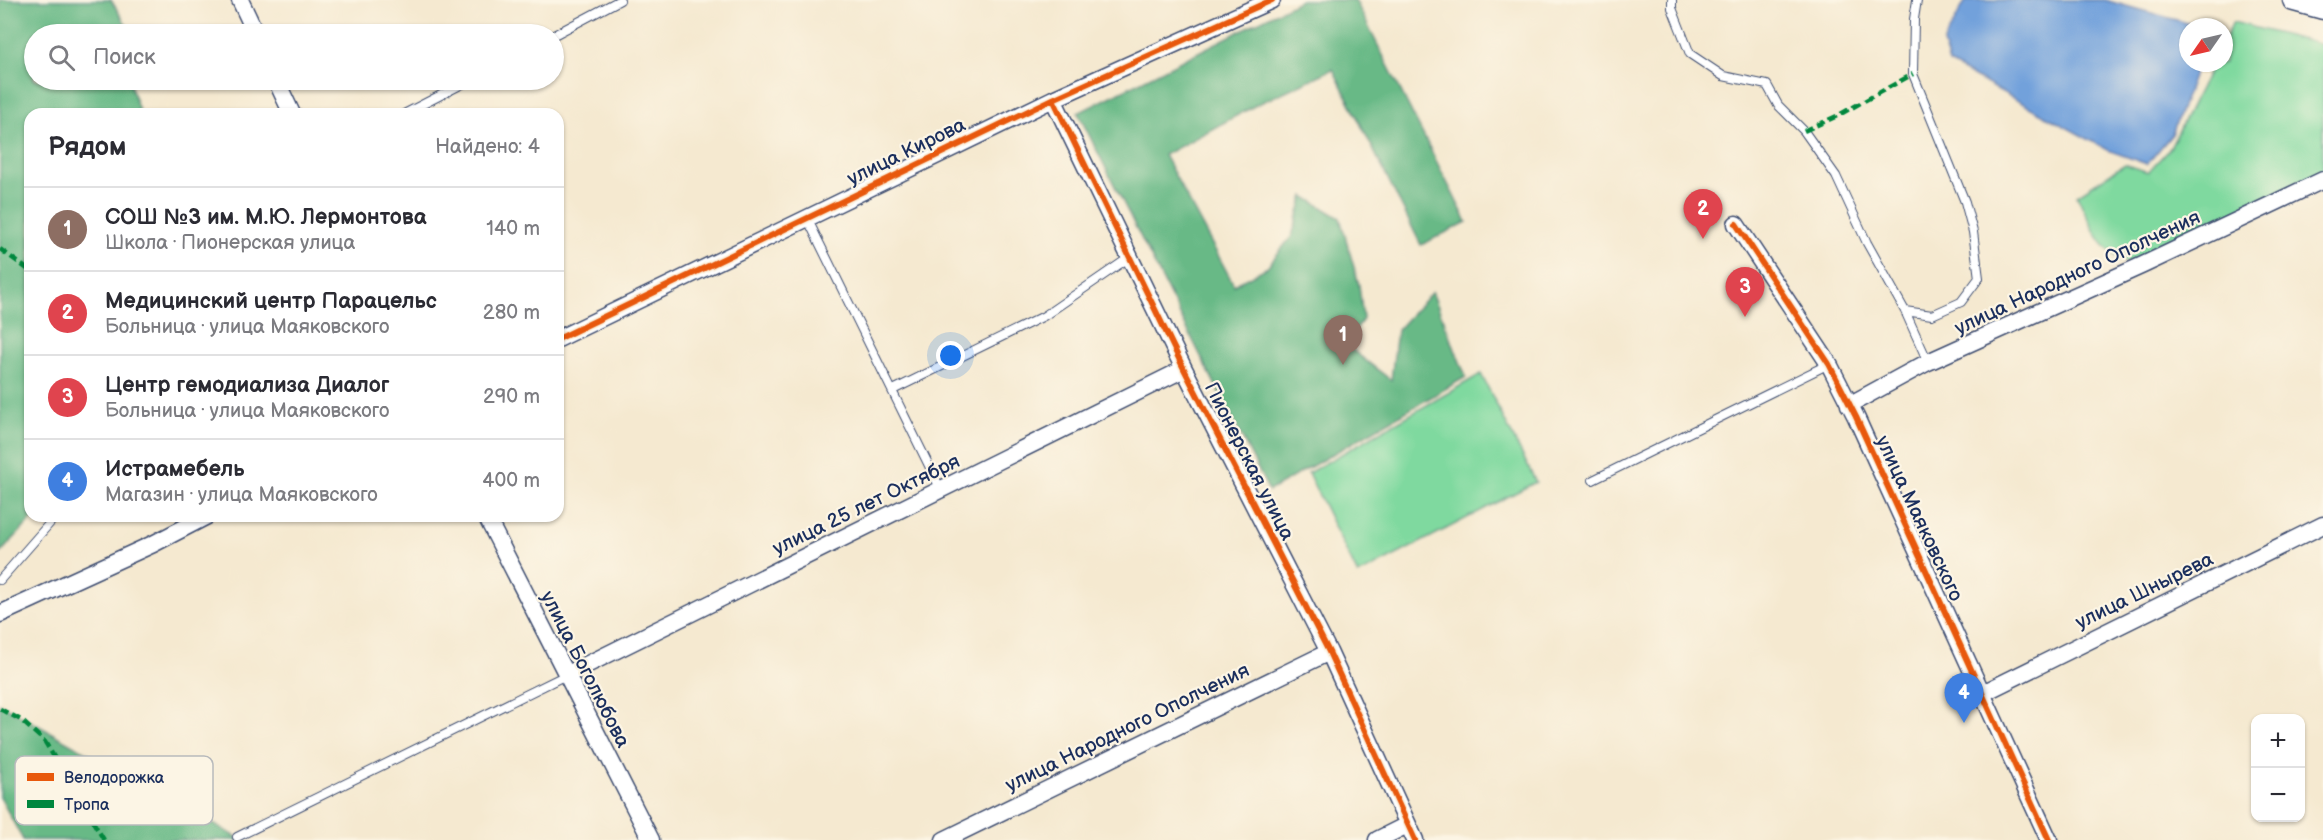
<!DOCTYPE html>
<html lang="ru">
<head>
<meta charset="utf-8">
<style>
  body { margin:0; font-family:"Balsamiq Sans",sans-serif; background:#f7f7f7; color:#2b2b33 }
  .controls { position:absolute; right:18px; bottom:18px; display:grid; overflow:hidden; border-radius:12px; box-shadow:0 2px 4px #0004 }
  .controls button { width:54px; height:54px; display:grid; place-items:center; padding:0; border:0; border-bottom:2px solid #e1e1e2; background:#fff; color:#2b2b33; font:30px sans-serif }
  .compass { position:absolute; left:2179px; top:18px; width:54px; height:54px; border-radius:50%; background:#fff; box-shadow:0 2px 4px #0004; rotate:236deg }
  .you { position:absolute; left:951px; top:356px; width:21px; height:21px; margin:-15px; border:4px solid #fff; border-radius:50%; background:#1a73e8; box-shadow:0 0 0 9px #1a73e833 }
  .badge { display:grid; place-items:center; width:39px; height:39px; border-radius:50%; background:#d1495b; color:#fff; font-size:20px; font-weight:700 }
  .pin { position:absolute; translate:-50% -50px; filter:drop-shadow(0 2px 3px #0008) }
  .pin::after { content:''; position:absolute; top:32px; width:21px; height:18px; background:inherit; clip-path:polygon(0 0,100% 0,50% 100%) }
  .list { margin:0; padding:0; list-style:none }
  h2 { display:flex; justify-content:space-between; align-items:center; height:78px; margin:0; padding:0 24px; font-size:26px }
  h2 small { font-size:20px; font-weight:400; color:#7c7c81 }
  .list li { display:grid; grid-template-columns:39px 1fr auto; gap:18px; align-items:center; box-sizing:border-box; height:84px; padding:0 24px; border-top:2px solid #e1e1e2 }
  .list b { display:block; font-size:22px; white-space:nowrap }
  .list p { margin:0; font-size:20px; white-space:nowrap; color:#7c7c81 }
  .list em { font-size:20px; font-style:normal; color:#7c7c81 }
  .icon { flex:none; width:33px; height:33px; fill:none; stroke:currentColor; stroke-width:2; stroke-linecap:round; stroke-linejoin:round }
  .map { position:relative; flex:none; width:2323px; height:840px; overflow:hidden }
  .search { position:absolute; background:#fff; box-shadow:0 2px 4px #0004; left:24px; top:24px; width:540px; height:66px; display:flex; align-items:center; gap:15px; box-sizing:border-box; padding:0 21px; border-radius:33px; color:#7c7c81; font-size:22px }
  .panel { position:absolute; background:#fff; box-shadow:0 2px 4px #0004; left:24px; top:108px; width:540px; height:414px; border-radius:18px }
  .map>svg:first-child { display:block }
</style>
</head>
<body>
<div class="map">
<svg width="2323" height="840" viewBox="0 0 2323 840">
  <rect width="100%" height="100%" fill="#fcf5e5"/>
  <filter id="ink" filterUnits="userSpaceOnUse"><feTurbulence type="fractalNoise" baseFrequency=".0167" numOctaves="2"/><feDisplacementMap in="SourceGraphic" scale="12" xChannelSelector="R" yChannelSelector="G"/><feConvolveMatrix kernelMatrix="1 2 1 2 8 2 1 2 1" color-interpolation-filters="sRGB"/></filter>
  <filter id="wash" filterUnits="userSpaceOnUse"><feTurbulence type="fractalNoise" baseFrequency=".008" numOctaves="4" result="noise"/><feDisplacementMap in="SourceGraphic" scale="24" xChannelSelector="R" yChannelSelector="G"/><feGaussianBlur stdDeviation="1.35" result="paint"/><feColorMatrix in="noise" values="0 0 0 0 0 0 0 0 0 0 0 0 0 0 0 0 0 1.4 0 .05"/><feComposite in="paint" operator="in"/></filter>
  <g filter="url(#wash)">
    <rect width="100%" height="100%" fill="#f5e9d0"/>
    <!-- green -->
    <path fill="#7fd99f" stroke="#4d847e" stroke-width="1.5" d="M2233,22l90,23v130l-187,90c-36,-9 -44,-39 -59,-70l48,-31 23,8 22,-24 43,-85h11v-22z
      M1481,374l55,108 -178,93 -50,-102z"/>
    <!-- forest -->
    <path fill="#67b986" stroke="#417472" stroke-width="1.5" d="M0,0h111l21,34h-98v46h96l-1,1 11,33h-110v402h5l-35,37z
      M1301,0h54l112,222 -46,23 -88,-176 -75,35 -94,51 70,130 32,-17 26,-32 12,-40 36,22 19,67 4,34 -17,26 45,35 6,-50 35,-38 34,85 -197,114 -191,-378z
      M0,704l237,133 2,3h-216l-23,-43z"/>
    <!-- water -->
    <path fill="#72a1db" stroke="#46689c" stroke-width="1.5" d="M1966,0h139l93,26 -10,1v36h10l-26,71 -25,30 -39,-14 -159,-87 -6,-20z"/>
  </g>
  <g filter="url(#ink)">
    <g fill="none" stroke-linecap="round" stroke-linejoin="round">
      <defs>
        <path id="lane" d="M1672,0v8l18,46 33,22 44,9 11,20 26,26 32,45 31,67 38,68 23,51
          M554,35l66,-35
          M404,114l66,-34
          M807,218l134,272
          M1905,311l27,4 29,-13 18,-24 -6,-46 -8,-30 -52,-128 1,-55 3,-19
          M893,390l151,-74 86,-59
          M1593,480l236,-116
          M0,580l56,-64
          M237,837l329,-162"/>
        <path id="street" d="M240,0l16,34
          M276,80l16,34
          M1053,99l131,270 145,283 86,188
          M1736,224l93,140 27,53 193,423
          M558,339l495,-240 219,-99
          M1849,405l79,-43 215,-97 180,-85
          M486,516l165,324
          M0,614l153,-70 54,-28
          M566,675l618,-306
          M1983,693l340,-168
          M944,840l385,-188
          M1377,840l30,-15"/>
        <path id="secondary" d="M2294,0l29,8"/>
      </defs>
      <!-- lane casing -->
      <use href="#lane" stroke="#3c4b6f" stroke-width="10"/>
      <!-- street casing -->
      <use href="#street" stroke="#3c4b6f" stroke-width="19"/>
      <!-- secondary casing -->
      <use href="#secondary" stroke="#3c4b6f" stroke-width="25"/>
      <!-- lane -->
      <use href="#lane" stroke="#fff" stroke-width="8"/>
      <!-- street -->
      <use href="#street" stroke="#fff" stroke-width="16"/>
      <!-- secondary -->
      <use href="#secondary" stroke="#fff" stroke-width="22"/>
      <!-- quiet -->
      <path stroke="#00873e" stroke-width="4.5" stroke-dasharray="9 4.5" stroke-linecap="butt" d="M1804,131l33,-15 76,-42
        M0,249l30,22
        M0,709l21,11 24,22 59,98"/>
      <defs>
        <path id="cycleway" d="M1053,99l131,270 145,283 86,188
          M1736,224l93,140 27,53 193,423
          M558,339l495,-240 219,-99"/>
      </defs>
      <!-- cycleway casing -->
      <use href="#cycleway" stroke="#fcf5e5" stroke-width="10"/>
      <!-- cycleway -->
      <use href="#cycleway" stroke="#e8590c" stroke-width="6"/>
    </g>
  </g>
  <g text-anchor="middle" stroke-width="4.5" stroke-linejoin="round" paint-order="stroke">
    <!-- street labels -->
    <g font-size="20" fill="#1b2f5e" stroke="#fcf5e5">
      <text transform="translate(906 151) rotate(-26)" y="7">улица Кирова</text>
      <text transform="translate(2077 272) rotate(-25)" y="7">улица Народного Ополчения</text>
      <text transform="translate(1250 461) rotate(63)" y="7">Пионерская улица</text>
      <text transform="translate(866 504) rotate(-26)" y="7">улица 25 лет Октября</text>
      <text transform="translate(1920 518) rotate(65)" y="7">улица Маяковского</text>
      <text transform="translate(2144 590) rotate(-26)" y="7">улица Шнырева</text>
      <text transform="translate(586 669) rotate(63)" y="7">улица Боголюбова</text>
      <text transform="translate(1127 727) rotate(-26)" y="7">улица Народного Ополчения</text>
    </g>
  </g>
  <!-- legend -->
  <rect x="15" y="756" width="198" height="69" rx="9" fill="#fcf5e5" stroke="#b8babc" stroke-width="1.5"/>
  <rect x="27" y="773" width="27" height="8" fill="#e8590c"/>
  <rect x="27" y="800" width="27" height="8" fill="#00873e"/>
  <g font-size="16" fill="#1b2f5e">
    <text x="64" y="783">Велодорожка</text>
    <text x="64" y="810">Тропа</text>
  </g>
</svg>
<div class="controls">
<button>+</button>
<button>−</button>
</div>
<svg class="compass" viewBox="-18 -18 36 36"><path d="M0-13l5 13h-10z" fill="#e53935"/><path d="M0 13l5-13h-10z" fill="#7c7c81"/></svg>
<div class="you"></div>
<div class="pin badge" style="left:1343px;top:365px;background:#8d6e63">1</div>
<div class="pin badge" style="left:1703px;top:239px;background:#e0444e">2</div>
<div class="pin badge" style="left:1745px;top:317px;background:#e0444e">3</div>
<div class="pin badge" style="left:1964px;top:723px;background:#3f7fe0">4</div>
<div class="search"><svg class="icon" aria-label="search" viewBox="0 0 24 24"><circle cx="10" cy="10" r="6"/><path d="M15 15l6 6"/></svg>Поиск</div>
<section class="panel">
<h2>Рядом<small>Найдено: 4</small></h2>
<ul class="list">
<li><span class="badge" style="background:#8d6e63">1</span><div><b>СОШ №3 им. М.Ю. Лермонтова</b><p>Школа · Пионерская улица</p></div><em>140 m</em></li>
<li><span class="badge" style="background:#e0444e">2</span><div><b>Медицинский центр Парацельс</b><p>Больница · улица Маяковского</p></div><em>280 m</em></li>
<li><span class="badge" style="background:#e0444e">3</span><div><b>Центр гемодиализа Диалог</b><p>Больница · улица Маяковского</p></div><em>290 m</em></li>
<li><span class="badge" style="background:#3f7fe0">4</span><div><b>Истрамебель</b><p>Магазин · улица Маяковского</p></div><em>400 m</em></li>
</ul>
</section>
</div>
</body>
</html>
